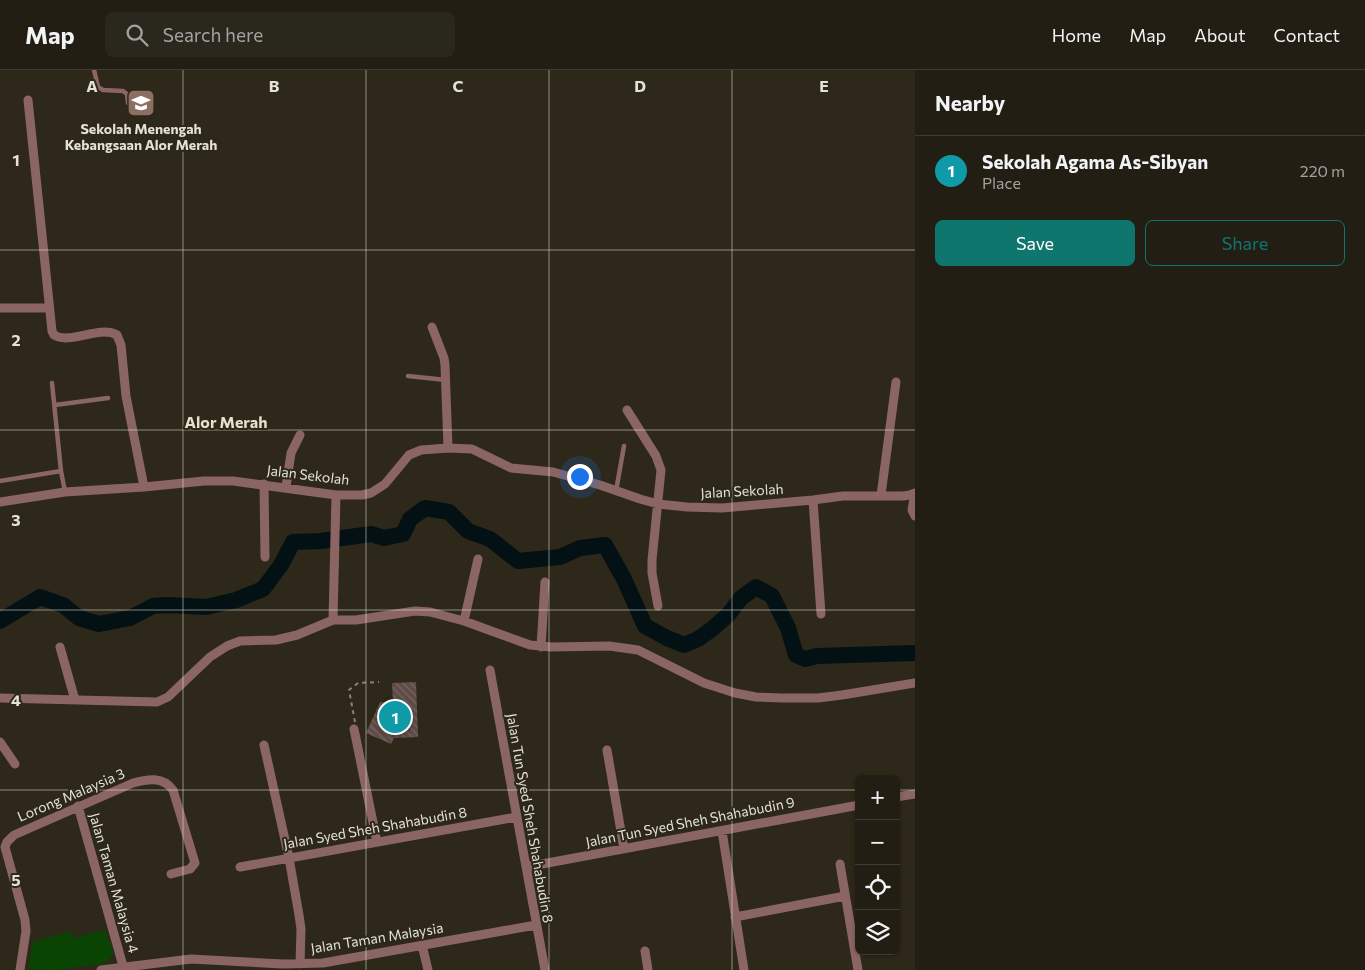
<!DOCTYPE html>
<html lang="en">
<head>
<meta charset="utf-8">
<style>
  body { margin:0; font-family:Commissioner,sans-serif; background:#2a271c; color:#f1f3f6 }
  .controls { position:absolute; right:15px; bottom:15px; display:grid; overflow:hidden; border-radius:8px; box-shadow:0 1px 4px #0004 }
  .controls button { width:45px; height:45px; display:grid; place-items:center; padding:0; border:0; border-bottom:1px solid #3f3c33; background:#221e13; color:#f1f3f6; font:25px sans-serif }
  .you { position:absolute; left:579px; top:406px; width:18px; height:18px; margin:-12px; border:4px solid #fff; border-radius:50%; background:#1a73e8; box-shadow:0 0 0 8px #1a73e833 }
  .badge { display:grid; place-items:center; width:32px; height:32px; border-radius:50%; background:#0f766e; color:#fff; font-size:16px; font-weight:700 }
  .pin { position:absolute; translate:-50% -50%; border:2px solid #fff; box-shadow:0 1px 5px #0006 }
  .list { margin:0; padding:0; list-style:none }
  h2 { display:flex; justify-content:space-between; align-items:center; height:65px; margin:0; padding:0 20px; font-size:21px }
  h2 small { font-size:16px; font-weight:400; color:#a2a2a0 }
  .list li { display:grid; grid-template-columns:32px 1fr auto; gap:15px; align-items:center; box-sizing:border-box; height:70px; padding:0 20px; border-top:1px solid #3f3c33 }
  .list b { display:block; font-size:19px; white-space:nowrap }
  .list p { margin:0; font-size:16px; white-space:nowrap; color:#a2a2a0 }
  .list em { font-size:16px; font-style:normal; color:#a2a2a0 }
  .actions { display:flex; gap:10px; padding:15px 20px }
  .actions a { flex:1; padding:11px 0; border:1px solid #0f766e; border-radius:8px; text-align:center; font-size:18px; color:#0f766e }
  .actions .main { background:#0f766e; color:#fff }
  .icon { flex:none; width:28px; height:28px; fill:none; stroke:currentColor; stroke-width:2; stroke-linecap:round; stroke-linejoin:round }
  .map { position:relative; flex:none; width:915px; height:900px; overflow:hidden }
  header { display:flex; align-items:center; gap:30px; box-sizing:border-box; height:70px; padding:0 25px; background:#221e13; border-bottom:1px solid #3f3c33 }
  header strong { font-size:24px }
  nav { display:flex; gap:28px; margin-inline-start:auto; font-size:18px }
  .search { width:350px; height:45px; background:#2a271c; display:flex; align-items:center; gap:12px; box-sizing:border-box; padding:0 18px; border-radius:8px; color:#a2a2a0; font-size:19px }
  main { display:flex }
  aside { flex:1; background:#221e13 }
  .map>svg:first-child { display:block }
</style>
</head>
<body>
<header>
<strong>Map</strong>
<div class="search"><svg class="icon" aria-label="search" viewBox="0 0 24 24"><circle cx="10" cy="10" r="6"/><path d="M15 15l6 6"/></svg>Search here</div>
<nav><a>Home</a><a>Map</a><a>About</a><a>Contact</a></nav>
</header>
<main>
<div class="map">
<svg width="915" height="900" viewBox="0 0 915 900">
  <defs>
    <pattern id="building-back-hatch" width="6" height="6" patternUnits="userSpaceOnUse" patternTransform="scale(1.25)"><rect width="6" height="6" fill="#5f4c49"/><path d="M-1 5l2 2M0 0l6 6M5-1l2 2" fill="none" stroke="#766662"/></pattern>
  </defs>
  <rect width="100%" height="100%" fill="#2d2819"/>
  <!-- park -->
  <path fill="#094402" d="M105,860l9,23 -8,10 -50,7 -28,-1 5,-27 38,-11 2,7z"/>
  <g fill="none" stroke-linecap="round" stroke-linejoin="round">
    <!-- river -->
    <path stroke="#031114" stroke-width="16" d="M0,551l40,-24 23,8 16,13 20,6 31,-6 23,-12 15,-1 38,2 30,-7 27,-11 18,-24 12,-23 28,-1 50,-7 13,4 19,-4 7,-15 15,-11 24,4 19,19 22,8 28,22 42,-4 20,-9 25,-3 19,34 21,47 22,12 17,7 14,-6 14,-10 16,-14 13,-17 15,-11 16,9 16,32 8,27 9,4 12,-3 98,-3"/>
  </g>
  <!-- building -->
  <path fill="url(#building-back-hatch)" d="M416,612l2,55 -24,1 -3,6 -25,-11 14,-31h13l-1,-19z"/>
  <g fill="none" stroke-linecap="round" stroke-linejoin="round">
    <!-- path -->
    <path stroke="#878377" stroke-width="2" stroke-dasharray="4 4" stroke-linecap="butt" d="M355,652l-6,-32 9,-7 21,-1"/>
    <!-- service -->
    <path stroke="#8b6563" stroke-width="4.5" d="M94,0l4,17 5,3 20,1 4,3 1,9
      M408,306l38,4
      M52,313l9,88 4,21
      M55,335l53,-7
      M0,411l61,-10
      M616,421l8,-45"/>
    <!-- minor -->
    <path stroke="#8b6563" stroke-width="9" d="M28,30l24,231 2,4c16,10 45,-10 63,0l4,10 5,51 18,91
      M0,238h49
      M432,257l12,31 1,7 3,83
      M627,340l29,46 5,14 -9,90v13l6,33
      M264,414l1,73
      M286,417l5,-34 9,-18
      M915,423l-3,17 3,6
      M881,425l15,-113
      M813,430l8,114
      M0,432l65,-10 79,-5 60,-6h29l103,14h26l9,-2 14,-9 24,-29 12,-5 27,-2 24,1 39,19 42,4 47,13 40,14 18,5 29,3 35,1 91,-8 30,-4h60l7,-1 5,-2
      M333,550l3,-125
      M464,551l14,-62
      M60,577l15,53
      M541,577l4,-65
      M490,600l55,300
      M0,628l157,4 11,-5 42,-40 17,-11 13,-5 36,-1 21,-5 36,-15h23l59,-9 15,1 34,9 66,24 21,2 58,-1 29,4 66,33 31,10 21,4 26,1h36l24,-3 73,-12
      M354,659l23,113
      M0,672l15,22
      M264,675l25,113 10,57 2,14 -1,35
      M607,680l17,99
      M896,727l19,-3
      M78,736l45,160
      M722,761l22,139
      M840,794l18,106
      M240,797l276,-50
      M526,797l333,-62
      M735,847l110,-21
      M422,875l6,25
      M645,881l3,19
      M20,900l6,-39 -1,-11 -20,-73 2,-5 7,-7 119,-52c14,-4 30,-7 40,7l22,73 -5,6 -19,5
      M101,900l90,-11 92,5 40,-1 213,-38"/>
  </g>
  <!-- grid -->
  <path fill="none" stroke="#e4e1d8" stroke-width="1" stroke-opacity="0.55" d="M183,0v900M366,0v900M549,0v900M732,0v900M0,180h915M0,360h915M0,540h915M0,720h859M896,720h19"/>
  <!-- icons -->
  <defs>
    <symbol id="school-square" viewBox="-11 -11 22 22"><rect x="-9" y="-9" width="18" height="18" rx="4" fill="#8d6e63" stroke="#2d2819"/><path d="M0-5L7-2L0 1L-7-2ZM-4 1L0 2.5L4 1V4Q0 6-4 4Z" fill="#fff"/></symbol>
  </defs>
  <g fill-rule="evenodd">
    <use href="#school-square" x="125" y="17" width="32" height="32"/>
  </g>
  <g text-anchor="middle" stroke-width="4" stroke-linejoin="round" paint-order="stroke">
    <!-- poi labels -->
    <g font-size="14" font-weight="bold" fill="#e4e1d8" stroke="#2d2819">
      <text x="141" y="64">Sekolah Menengah<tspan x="141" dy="16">Kebangsaan Alor Merah</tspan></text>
    </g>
    <!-- street labels -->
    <g font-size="14" fill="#e4e1d8" stroke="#2d2819">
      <text transform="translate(308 405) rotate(7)" y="5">Jalan Sekolah</text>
      <text transform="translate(742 421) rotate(-3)" y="5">Jalan Sekolah</text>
      <text transform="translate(71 725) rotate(-23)" y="5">Lorong Malaysia 3</text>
      <text transform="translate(530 748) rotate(80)" y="5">Jalan Tun Syed Sheh Shahabudin 8</text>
      <text transform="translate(690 752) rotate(-11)" y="5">Jalan Tun Syed Sheh Shahabudin 9</text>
      <text transform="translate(375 758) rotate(-10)" y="5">Jalan Syed Sheh Shahabudin 8</text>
      <text transform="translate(114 813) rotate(74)" y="5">Jalan Taman Malaysia 4</text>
      <text transform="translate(377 868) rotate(-9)" y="5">Jalan Taman Malaysia</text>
    </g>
    <!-- quarter labels -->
    <g font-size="16" font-weight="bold" fill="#e6e0cd" stroke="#2d2819">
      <text x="226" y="358">Alor Merah</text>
    </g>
  </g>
  <g font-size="16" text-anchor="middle" font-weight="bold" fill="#e4e1d8" stroke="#2d2819" stroke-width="4" stroke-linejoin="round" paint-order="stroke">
    <text x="92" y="22">A</text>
    <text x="274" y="22">B</text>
    <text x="458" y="22">C</text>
    <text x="640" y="22">D</text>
    <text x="824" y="22">E</text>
    <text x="16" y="96">1</text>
    <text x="16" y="276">2</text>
    <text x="16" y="456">3</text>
    <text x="16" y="636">4</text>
    <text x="16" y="816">5</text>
  </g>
</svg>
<div class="controls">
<button>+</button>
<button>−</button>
<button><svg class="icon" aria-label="locate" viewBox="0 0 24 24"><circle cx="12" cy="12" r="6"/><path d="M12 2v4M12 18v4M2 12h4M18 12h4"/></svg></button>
<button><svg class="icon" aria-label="layers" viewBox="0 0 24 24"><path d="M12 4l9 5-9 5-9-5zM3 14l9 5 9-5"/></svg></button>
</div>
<div class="you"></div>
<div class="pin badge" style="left:395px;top:647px;background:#0f9aa8">1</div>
</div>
<aside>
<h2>Nearby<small></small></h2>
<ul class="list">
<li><span class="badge" style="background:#0f9aa8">1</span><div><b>Sekolah Agama As-Sibyan</b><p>Place</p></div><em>220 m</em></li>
</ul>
<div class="actions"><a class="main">Save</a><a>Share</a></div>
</aside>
</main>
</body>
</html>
